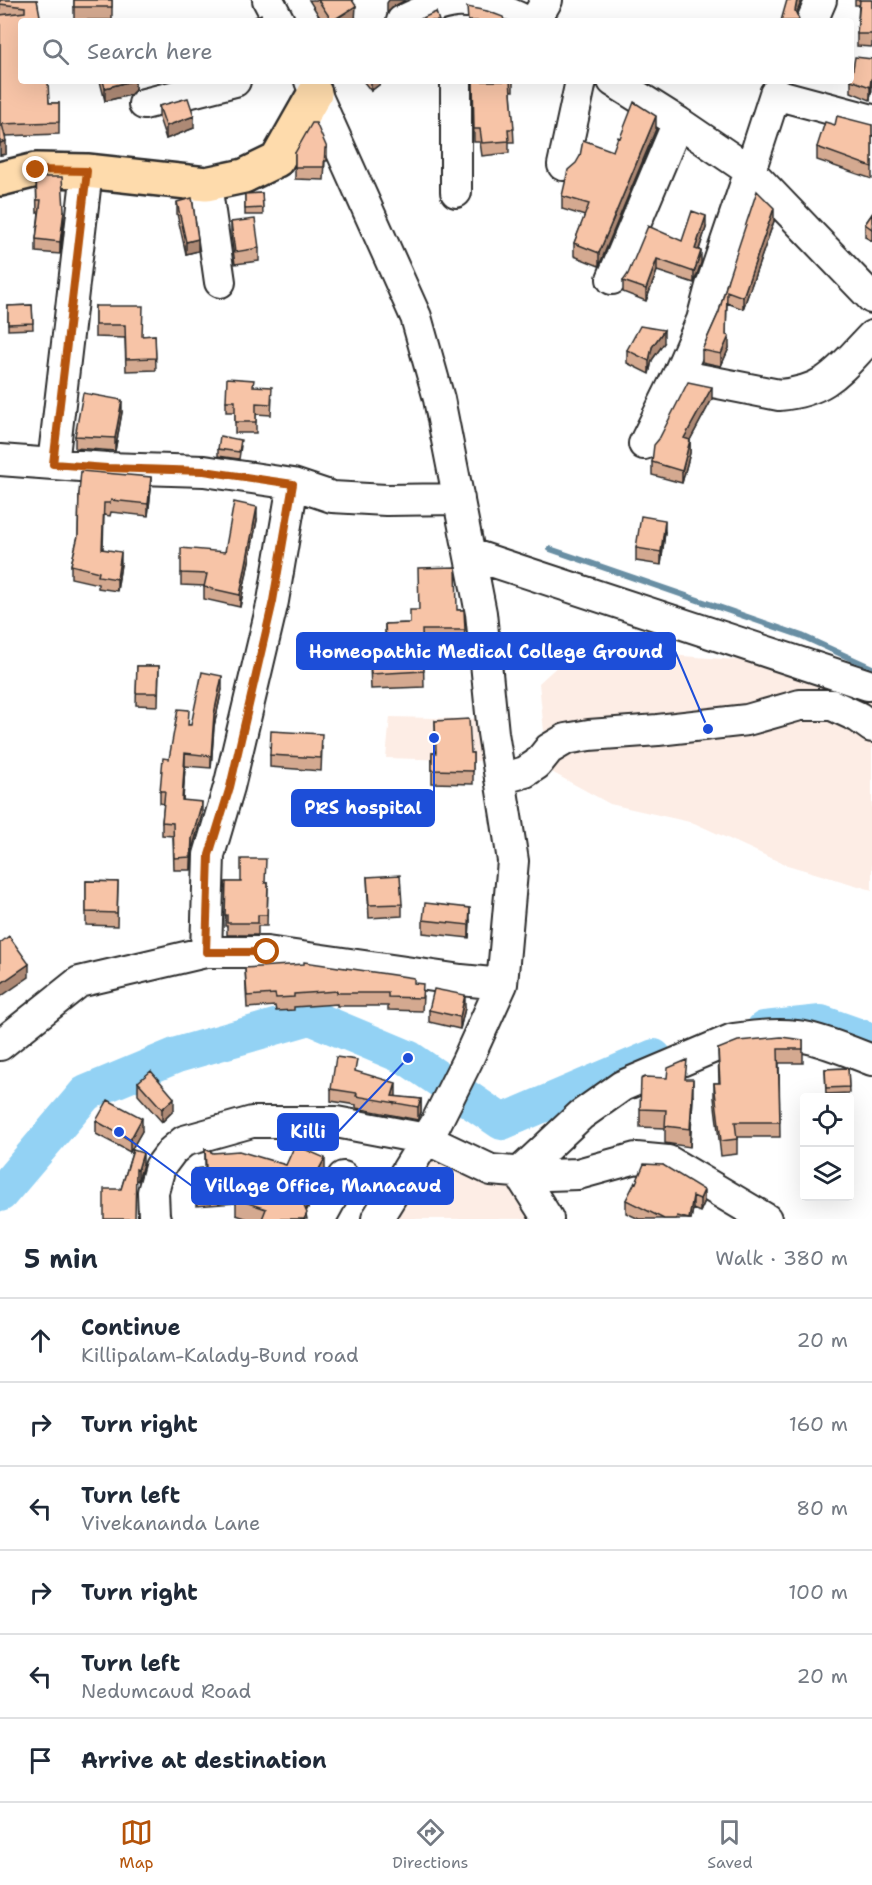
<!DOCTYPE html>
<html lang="en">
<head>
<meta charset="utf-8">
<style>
  body { margin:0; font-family:"Shantell Sans",sans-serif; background:#f6f6f7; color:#1f2937 }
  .controls { position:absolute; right:18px; bottom:18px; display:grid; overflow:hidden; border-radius:6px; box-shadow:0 6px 24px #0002 }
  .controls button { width:54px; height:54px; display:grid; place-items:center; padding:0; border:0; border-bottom:2px solid #e0e1e3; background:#fff; color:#1f2937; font:30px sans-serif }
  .stop { position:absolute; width:18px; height:18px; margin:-14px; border:4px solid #b45309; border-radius:50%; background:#fff }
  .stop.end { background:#b45309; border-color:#fff; box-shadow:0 2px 6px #0008 }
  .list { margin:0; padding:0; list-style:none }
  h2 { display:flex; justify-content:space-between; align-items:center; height:78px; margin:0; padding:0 24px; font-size:26px }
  h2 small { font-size:20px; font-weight:400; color:#747a83 }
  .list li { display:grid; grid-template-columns:39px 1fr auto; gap:18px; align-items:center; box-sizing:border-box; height:84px; padding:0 24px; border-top:2px solid #e0e1e3 }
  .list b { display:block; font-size:22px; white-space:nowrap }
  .list p { margin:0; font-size:20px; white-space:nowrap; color:#747a83 }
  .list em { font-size:20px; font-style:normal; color:#747a83 }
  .icon { flex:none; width:33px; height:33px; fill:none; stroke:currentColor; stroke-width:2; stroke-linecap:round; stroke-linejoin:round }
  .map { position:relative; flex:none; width:872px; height:1219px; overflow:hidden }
  .search { position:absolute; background:#fff; box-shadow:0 6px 24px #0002; left:18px; right:18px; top:18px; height:66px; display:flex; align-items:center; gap:15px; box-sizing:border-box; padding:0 21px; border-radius:6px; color:#747a83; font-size:22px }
  .sheet { height:582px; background:#fff }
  nav { display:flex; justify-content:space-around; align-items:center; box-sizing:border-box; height:84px; border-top:2px solid #e0e1e3; background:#fff; font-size:16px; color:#747a83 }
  nav a { display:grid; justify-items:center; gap:3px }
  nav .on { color:#b45309 }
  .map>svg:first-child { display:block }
</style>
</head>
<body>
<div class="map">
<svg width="872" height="1219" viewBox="0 0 872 1219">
  <rect width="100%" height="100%" fill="#fff"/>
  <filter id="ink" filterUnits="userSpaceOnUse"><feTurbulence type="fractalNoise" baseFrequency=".0167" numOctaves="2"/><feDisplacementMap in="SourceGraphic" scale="12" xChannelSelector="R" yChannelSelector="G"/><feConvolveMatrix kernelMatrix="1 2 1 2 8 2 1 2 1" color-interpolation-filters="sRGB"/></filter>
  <g filter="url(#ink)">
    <!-- built -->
    <path fill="#fdede5" d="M632,647l50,9 149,11 41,22v201l-88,-26 -90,-41 -84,-19 -62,-34 -9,-87 34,-31z
      M390,717l87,2 6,42 -97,-3z
      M434,1147l78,37 18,35h-140z"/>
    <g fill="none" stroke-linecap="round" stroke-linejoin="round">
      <!-- stream -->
      <path stroke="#698fa4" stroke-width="6" d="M550,549l252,87 70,32"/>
      <!-- river -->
      <path stroke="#93d2f4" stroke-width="36" d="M764,1029l57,-6 51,18
        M0,1194l86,-101 91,-38 133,-38 98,41 94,64 152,-65"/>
      <defs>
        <path id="minor" d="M268,0l11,21
          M402,21c16,-8 35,-17 53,-19 24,-2 50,9 71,19
          M535,21l12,-21
          M812,21l9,-21
          M310,81l106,236 23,82 42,214 12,120 20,128 -11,123 -35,77 -32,64 -58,94
          M456,81v111
          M613,81l65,41 72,49 25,-77 97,26
          M144,104l91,-23
          M563,165l18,-84
          M206,184l14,98
          M612,279l66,-157
          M678,375l101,20c49,-4 61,-26 93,-59
          M644,444l34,-69 24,-55 9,-34 39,-115 122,127
          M0,460l107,8 97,3 89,13 39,13 54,3 73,-1
          M53,464l34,-293
          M470,554l398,131
          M500,779l25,-7 12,-8 12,-15 17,-10 23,-4 69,-5 89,-10 53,-15h32l26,12 14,10
          M206,952l3,-97 20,-68 44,-186 20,-117
          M0,1045l79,-63 127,-30h61l194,28 41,4
          M155,1219l-1,-3 -1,-24 7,-25 12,-16 12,-10 68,-19h84l90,17 65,31 57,5 30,-1 58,-16 32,3 98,58
          M320,1219l23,-42
          M548,1219l-29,-46 62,-58 41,-29 111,-47c22,-3 53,-7 76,-1 21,5 42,14 63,22"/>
        <path id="major" d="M0,179l36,-9 51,1 119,13 38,-8 33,-16 38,-67"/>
      </defs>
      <!-- minor casing -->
      <use href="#minor" stroke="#2b2b2b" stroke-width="34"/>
      <!-- major casing -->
      <use href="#major" stroke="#2b2b2b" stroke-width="38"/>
      <!-- minor -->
      <use href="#minor" stroke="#fff" stroke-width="30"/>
      <!-- major -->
      <use href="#major" stroke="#fedbac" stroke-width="33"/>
    </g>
    <!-- wall -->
    <path fill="#d4a990" stroke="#2b2b2b" stroke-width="1.5" d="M0,0h37l12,103h10v31l-54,2 1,18 -6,1z
      M74,0h38v20h-38z
      M309,0h43l4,20 -34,1z
      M855,0h17v47l-15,-1v-12l2,-29h-4z
      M872,59v33h-1l-1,8 -19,-8v-12z
      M100,81h35v9l-5,5 -25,6z
      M363,81h21l-13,10z
      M473,81h40v10h-2l3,51h-5v11l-27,3 -2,-14h-6z
      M159,106l35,22 -28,11 -7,-21z
      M835,125h37v54l-55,-19v-13z
      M656,129l-57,137 -25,-10v-13l11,-27 -23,-7v-13l51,-45 7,-13z
      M327,148v13h-2l-1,19 -29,-1v-26z
      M36,177l28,45 -4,32 -24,-2v-13l3,-27 -2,1z
      M262,193l1,22h-18v-21z
      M177,202l21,49 -12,3 -9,-40z
      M872,214v27l-7,-4v-13z
      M774,221l-31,88 -16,-6 -1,32 3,13 -8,18 -19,-4v-12l17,-38 9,-33z
      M231,222l28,26v13l-24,3 -4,-29z
      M706,228l-7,22 2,13 -7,20 -37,-12 -11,30 -23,-9v-11z
      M32,305l1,24 -25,1v-24z
      M95,306l47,30 13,-1 1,35 -30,1 -1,-33 -30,-1z
      M664,343l-12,17 -3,14 -22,-11v-13z
      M254,386l18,12 -1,17 -15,-1v19h-21v-21h-9v-11z
      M712,399l-22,41v13l-8,30 -30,-8v-13z
      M122,412l-7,39 -40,-3v-12z
      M241,446l-2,13 -21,-3v-7z
      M151,489l-3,27 -37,-4 -1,4 -6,-1 -1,34 18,15 -4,27 -19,-3v-4l-27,-6v-13l7,-29 1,-43z
      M257,520l-17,87 -36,-8v-13l-23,-1v-12l44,-21z
      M665,532l-4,33 -25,-4v-13z
      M457,610h7l1,36h-42l1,41 -53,2 -2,-49 16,-1v-15l25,-1z
      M137,666h22l-1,40 -22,-1z
      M222,689l-8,37 -3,42 -26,-2 -2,34 19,15 -10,35 -1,20h-17l-1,-34 -11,-1v-13l2,-18 -4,-1v-12l9,-32 20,-34h2z
      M435,721l36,32h2v31l-41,-1v-30h4z
      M322,747l-1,24 -51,-4v-12z
      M367,877l35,27v12l-33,2z
      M86,881l32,1 -1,44 -31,-1z
      M226,882l42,1 -1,43h-9v9h-31v-9h-2z
      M423,920h47l-1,18 -46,-5z
      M245,968l169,15 9,13 -1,15 -34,-1v-4h-51v-2l-43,3v3l-18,1 -1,-5 -28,2z
      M465,1008l-5,21 -31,-7v-12z
      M803,1040v23h-24l1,74h-43v17l-16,2 -7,-58v-15h5l-1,-34z
      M848,1068l1,25 -23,1 -1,-25z
      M357,1072l38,25 26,2v13l-3,8 -62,-12v-3l-25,-4v-12z
      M138,1082l36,28 -12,12 -24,-27z
      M693,1097l-3,50 -25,-4v-15l-25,-1v-18z
      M96,1121l46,10 -12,21 -34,-18z
      M205,1149l8,4 73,12 39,10 -20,35 2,9h-59l-12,-4v-12l-40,3 -1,-37 10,-1z
      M133,1150l10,14 -5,17 -2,-1 -15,9z
      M663,1165l41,38 -4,9 -7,-3 -2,10h-52l-13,-6v-13l10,-17z"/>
    <!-- shaded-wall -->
    <path fill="#ad8975" stroke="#2b2b2b" stroke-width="1.5" d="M389,0h17l-12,6 -7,7v-10z
      M797,0h5l-6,14 -1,-3z
      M356,6l-1,15h-22z
      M871,79v13l-1,8v-13z
      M131,81h4v9l-5,5 -25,6v-13z
      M371,81h13l-13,10z
      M194,116v12l-28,11v-13z
      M656,116v13l-57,137v-13z
      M6,141v13l-6,1v-12z
      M774,208v13l-31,88v-12z
      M64,210v12l-4,32v-12z
      M706,216v12l-11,33v-12z
      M198,239v12l-12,3v-12z
      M701,251v12l-7,20v-11z
      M657,259v12l-11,30v-12z
      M664,330v13l-12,17 -3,14v-13l3,-14z
      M729,336v12l-8,18v-12z
      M712,387v12l-28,52v-13z
      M122,400v12l-7,39v-13z
      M690,440v13l-8,30v-12z
      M151,477v12l-3,27v-12z
      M257,507v13l-17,87v-12z
      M665,520v12l-4,33v-13z
      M121,552v12l-4,27v-12z
      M222,676v13l-8,37 -3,42v-12l3,-42z
      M185,753v13l-3,47v-13z
      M202,802v13l-10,35 -1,20 1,-32z
      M470,908v12l-1,18v-13z
      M29,964v13l-29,20v-13z
      M465,995v13l-5,21v-12z
      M693,1079v18l-3,50v-18z
      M396,1083v13l-2,7 -2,-7z
      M174,1098v12l-12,12v-13z
      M421,1099v13l-3,8v-13z
      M142,1118v13l-12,21v-12z
      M143,1153v11l-5,17v-11z
      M325,1158v17l-20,36 -2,-7 2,-9z
      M704,1190v13l-4,9v-13z
      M693,1196v13l-2,10h-2z"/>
    <!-- building -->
    <path fill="#f7c4a7" stroke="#2b2b2b" stroke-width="1.5" d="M0,0h37l4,21h-20v60h27l1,22h10v19l-57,2 4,17 -6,2v-128l25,-3v-5l-25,-3z
      M74,0h38v7h-38z
      M318,0h34l4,6 -24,15z
      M787,0h10l-2,11 4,8 -1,2h-17z
      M860,0h12v34h-15z
      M467,7l20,4 16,6 1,3 7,1h-43z
      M436,12l3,9h-23z
      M261,14l2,7h-16z
      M855,57l17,2v20h-1l-1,8 -19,-7z
      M103,81h28l-26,7z
      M473,81h37l4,48h-6l1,12 -27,2 -2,-14h-6z
      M188,98l6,18 -28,10 -7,-20z
      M634,102l22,14 -57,137 -25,-10 15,-39 -27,-8 6,-26 8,-7 4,-7 3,-16 30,11 5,-14 2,1z
      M837,116l35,9v42l-55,-20 8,-25 10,3z
      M312,123h4l11,25h-2l-1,19h-29v-14z
      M36,177h26l2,33 -4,32 -24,-3 5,-39h-4z
      M757,191l17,17 -31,89 -16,-6 -1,44 3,1 -8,18 -19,-4 17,-38 9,-33z
      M262,193l1,15 -18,1v-15z
      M192,198l6,41 -12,3 -9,-40z
      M692,211l14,5 -11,33 6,2 -7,21 -37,-13 -11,30 -23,-8 5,-7 20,-48 34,15z
      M872,214v15l-7,-5z
      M255,219l4,29 -24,4 -4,-30z
      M32,305l1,18 -25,1v-18z
      M95,306h48l-1,30 13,-1 1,23 -30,1 -1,-34h-30z
      M640,326l24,4 -12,17 -3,14 -22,-11z
      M227,378l27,2 -1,6 19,1 -1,17 -15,-1v19h-21v-21h-9z
      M688,382l24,5 -28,51 6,2 -8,31 -30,-9 2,-17 5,-6z
      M83,393l39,7 -7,38 -40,-2z
      M220,436l21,4 -2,12 -21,-3z
      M81,471l70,6 -3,27 -37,-4 -1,3h-6l-2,46 19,3 -4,27 -19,-3 1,-4 -28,-7 7,-29 1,-43z
      M234,502l23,5 -17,88 -36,-8 3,-13 -26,-1v-25l44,4z
      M641,516l24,4 -4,32 -25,-4z
      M456,567l1,43h7l1,20h-43l2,41 -53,3 -2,-34 17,-1 -1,-15 25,-1v-13h9l-1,-42z
      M137,666h22l-1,27h-22z
      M202,672l20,4 -8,38 -3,42 -26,-3 -3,47 20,2 -10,36 -1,19 -17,1 -1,-35 -11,-1 3,-31h-5l3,-33 6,1 9,-50 11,1 -1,15h3z
      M469,719l2,34h2v18l-41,-1v-17h4l-1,-32z
      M271,731l51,3 -1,24 -51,-3z
      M241,859h25l-1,24h3l-1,32h-9v8h-31v-8h-2l1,-33h15z
      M400,875l2,29 -33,1 -2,-28z
      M86,881l32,1 -1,31 -31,-1z
      M425,903l45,5 -1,17 -46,-5z
      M9,936l20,28 -29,20v-41z
      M304,962l110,16v5l9,1 -1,14 -34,-1v-4h-51v-2l-43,3v3l-18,1 -1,-4 -28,2 -2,-28 59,-4z
      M434,989l31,6 -5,22 -31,-7z
      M781,1037l22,3v9h-25l2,73h-45l2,17 -16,2 -7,-58h6l-2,-34 20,-8z
      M336,1057l21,3 -2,11 41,12 -4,13 29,3 -3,8 -62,-11 1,-3 -26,-4z
      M687,1060l-2,19h8l-3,50 -25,-3 1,-16 -26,-1 1,-30 4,-2 22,1 1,-10z
      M848,1068l1,19 -23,1 -1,-19z
      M151,1071l23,27 -12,11 -24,-27z
      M108,1100l34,18 -12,22 -34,-19z
      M295,1145l30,13 -20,37 -2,9 4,9 -3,6h-42l4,-10 -30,-10 4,-12 -44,2 -1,-20 11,-1 -1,-19 8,4 26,-2 47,14z
      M133,1150l10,3 -5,17 -2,-1 -1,50h-31v-30h17z
      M644,1164l19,1 41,25 -4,9 -7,-3 -4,23 -12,-3 -1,3h-12l-38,-19 9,-18 1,1z"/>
  </g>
  <g fill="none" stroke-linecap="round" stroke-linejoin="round" filter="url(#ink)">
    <!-- route -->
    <path stroke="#b45309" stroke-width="8" d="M36,170l51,1 -34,293 54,4 97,3 89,13 -20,117 -43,186 -21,68 -3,97h61"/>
  </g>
  <!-- callouts -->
  <path fill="none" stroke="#1d4ed8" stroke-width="2" d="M708 729L675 651M434 738L434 808M408 1058L338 1132M119 1132L192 1186"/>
  <g fill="#1d4ed8" stroke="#fff" stroke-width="2">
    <circle cx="708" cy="729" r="6"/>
    <circle cx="434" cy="738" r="6"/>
    <circle cx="408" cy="1058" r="6"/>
    <circle cx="119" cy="1132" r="6"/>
  </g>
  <g fill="#1d4ed8" stroke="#1d4ed8" stroke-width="2">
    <rect x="297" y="633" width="378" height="36" rx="6"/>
    <rect x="292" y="790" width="142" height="36" rx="6"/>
    <rect x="278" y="1114" width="60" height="36" rx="6"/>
    <rect x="192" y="1168" width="261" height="36" rx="6"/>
  </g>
  <g font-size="18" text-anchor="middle" font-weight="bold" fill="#fff">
    <text x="486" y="658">Homeopathic Medical College Ground</text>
    <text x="363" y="814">PRS hospital</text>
    <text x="308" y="1138">Killi</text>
    <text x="323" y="1192">Village Office, Manacaud</text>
  </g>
</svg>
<div class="controls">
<button><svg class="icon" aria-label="locate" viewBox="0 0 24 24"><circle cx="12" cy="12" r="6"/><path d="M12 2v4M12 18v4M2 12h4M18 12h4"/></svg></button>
<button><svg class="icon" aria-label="layers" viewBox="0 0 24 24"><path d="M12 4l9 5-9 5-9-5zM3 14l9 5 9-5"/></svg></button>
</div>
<div class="stop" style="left:267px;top:952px"></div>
<div class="stop end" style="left:36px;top:170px"></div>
<div class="search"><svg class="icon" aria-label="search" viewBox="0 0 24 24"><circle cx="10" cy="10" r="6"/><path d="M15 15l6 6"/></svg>Search here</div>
</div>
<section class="sheet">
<h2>5 min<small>Walk · 380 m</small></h2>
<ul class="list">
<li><svg class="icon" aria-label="ahead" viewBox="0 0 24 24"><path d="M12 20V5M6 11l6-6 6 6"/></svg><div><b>Continue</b><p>Killipalam-Kalady-Bund road</p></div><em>20 m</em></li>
<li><svg class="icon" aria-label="right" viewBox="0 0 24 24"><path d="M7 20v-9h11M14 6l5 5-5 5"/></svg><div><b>Turn right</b></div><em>160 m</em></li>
<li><svg class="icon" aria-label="left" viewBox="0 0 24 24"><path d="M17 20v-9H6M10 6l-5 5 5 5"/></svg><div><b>Turn left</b><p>Vivekananda Lane</p></div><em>80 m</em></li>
<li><svg class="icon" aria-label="right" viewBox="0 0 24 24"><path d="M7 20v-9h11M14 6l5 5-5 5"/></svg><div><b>Turn right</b></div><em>100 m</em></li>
<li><svg class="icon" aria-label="left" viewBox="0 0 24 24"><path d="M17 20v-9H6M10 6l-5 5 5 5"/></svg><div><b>Turn left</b><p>Nedumcaud Road</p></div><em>20 m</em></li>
<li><svg class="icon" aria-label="arrive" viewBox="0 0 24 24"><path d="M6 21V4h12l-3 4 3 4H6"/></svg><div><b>Arrive at destination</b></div></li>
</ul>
</section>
<nav>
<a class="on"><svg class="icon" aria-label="map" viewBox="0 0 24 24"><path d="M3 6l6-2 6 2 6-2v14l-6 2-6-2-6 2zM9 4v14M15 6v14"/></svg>Map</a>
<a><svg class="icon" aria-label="directions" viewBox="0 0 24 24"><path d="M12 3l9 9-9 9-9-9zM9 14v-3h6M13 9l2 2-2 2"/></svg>Directions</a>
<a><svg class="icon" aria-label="saved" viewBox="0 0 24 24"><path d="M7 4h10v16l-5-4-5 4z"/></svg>Saved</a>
</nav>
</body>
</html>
